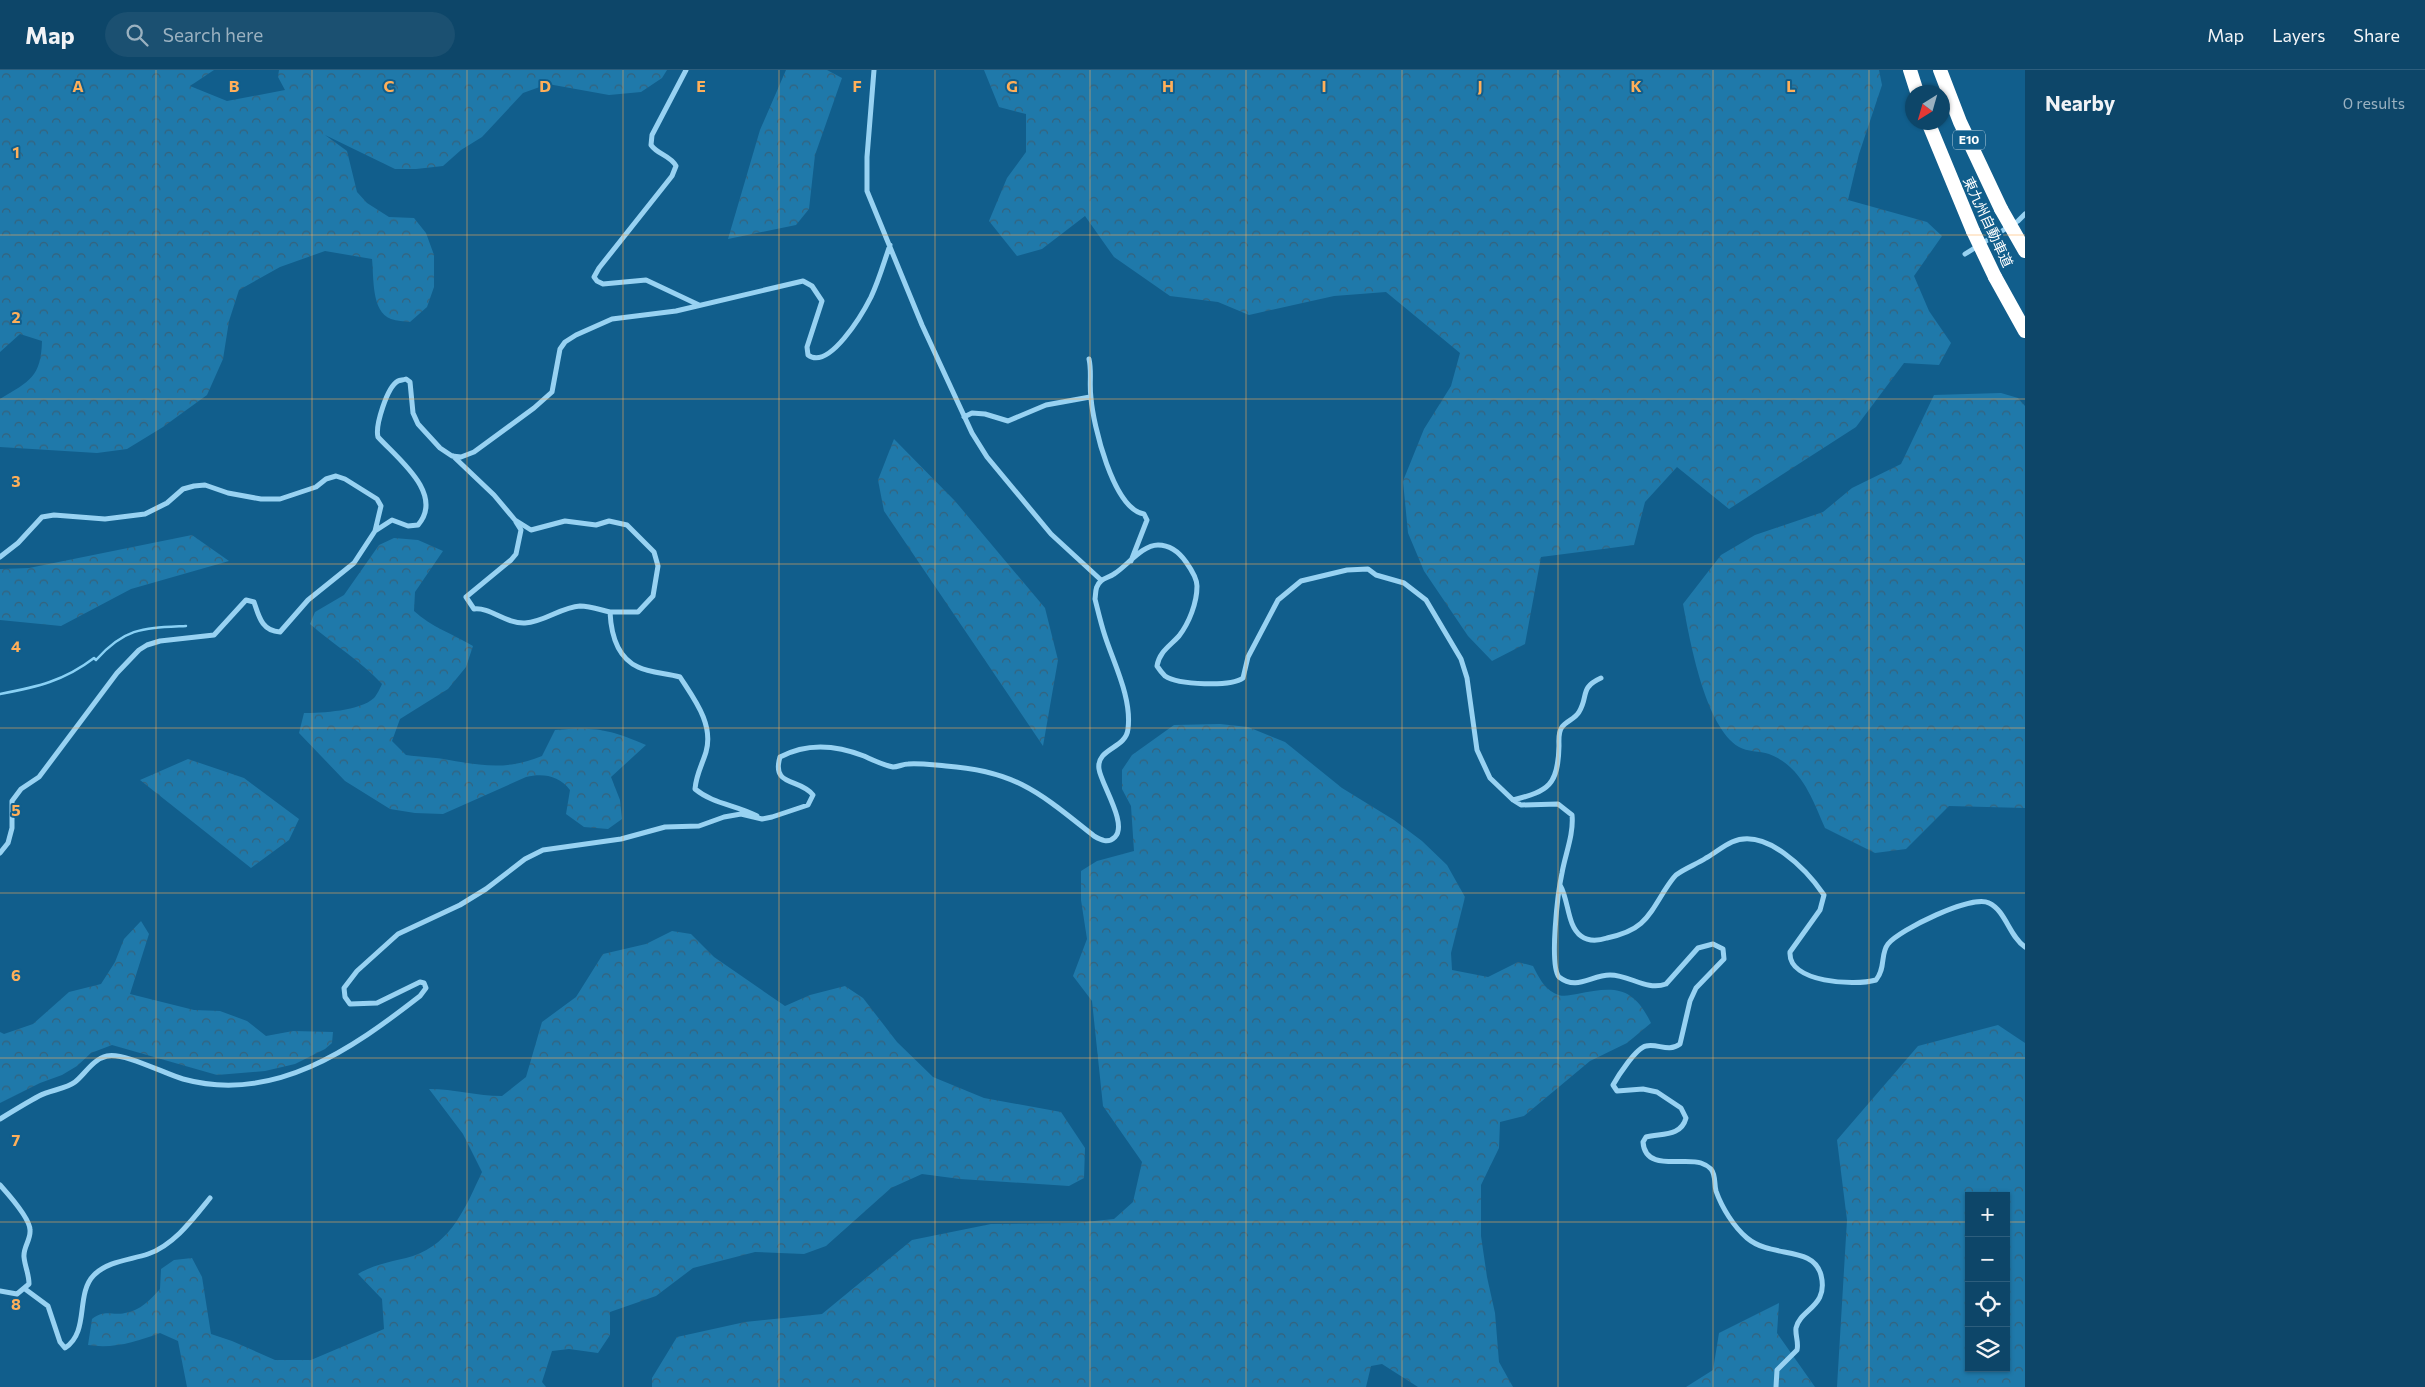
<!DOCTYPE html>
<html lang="en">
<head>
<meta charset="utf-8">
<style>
  body { margin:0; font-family:Commissioner,"Noto Sans JP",sans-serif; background:#1b5071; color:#f1f3f6 }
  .controls { position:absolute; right:15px; bottom:15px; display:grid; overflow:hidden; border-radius:0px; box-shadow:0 1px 4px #0004 }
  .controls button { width:45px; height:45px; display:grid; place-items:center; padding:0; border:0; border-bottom:1px solid #2d5e7d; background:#0d4669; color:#f1f3f6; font:25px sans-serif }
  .compass { position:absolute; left:1905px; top:15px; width:45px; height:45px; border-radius:50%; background:#0d4669; box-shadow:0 1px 4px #0004; rotate:217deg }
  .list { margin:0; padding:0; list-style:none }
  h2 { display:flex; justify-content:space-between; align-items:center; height:65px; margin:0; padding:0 20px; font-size:21px }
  h2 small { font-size:16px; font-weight:400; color:#9ab1c0 }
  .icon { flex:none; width:28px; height:28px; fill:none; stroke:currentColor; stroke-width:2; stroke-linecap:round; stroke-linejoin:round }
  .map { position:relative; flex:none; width:2025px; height:1317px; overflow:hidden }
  header { display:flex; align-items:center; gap:30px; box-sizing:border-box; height:70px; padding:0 25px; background:#0d4669; border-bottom:1px solid #2d5e7d }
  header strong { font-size:24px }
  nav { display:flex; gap:28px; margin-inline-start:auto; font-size:18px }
  .search { width:350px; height:45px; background:#1b5071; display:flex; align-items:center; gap:12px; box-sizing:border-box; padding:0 18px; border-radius:28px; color:#9ab1c0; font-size:19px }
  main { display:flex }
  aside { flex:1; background:#0d4669 }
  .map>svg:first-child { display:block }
</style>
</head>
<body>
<header>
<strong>Map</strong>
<div class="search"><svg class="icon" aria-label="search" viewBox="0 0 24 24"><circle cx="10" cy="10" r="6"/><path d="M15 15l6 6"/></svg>Search here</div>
<nav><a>Map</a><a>Layers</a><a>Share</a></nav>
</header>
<main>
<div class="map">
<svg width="2025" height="1317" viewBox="0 0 2025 1317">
  <defs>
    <pattern id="forest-crowns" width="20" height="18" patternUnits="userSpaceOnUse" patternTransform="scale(1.25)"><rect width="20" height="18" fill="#1f79aa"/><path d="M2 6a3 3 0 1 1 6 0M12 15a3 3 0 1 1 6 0" fill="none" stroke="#36627b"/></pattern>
  </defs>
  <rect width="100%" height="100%" fill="#115e8c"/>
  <!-- forest -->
  <path fill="url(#forest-crowns)" fill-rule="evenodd" d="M0,0h214l-24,16 37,15 58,-11 -7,-13 1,-7h388l-5,8 -21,14 -32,3 -61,-11 -25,9 -41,44 -21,13 -18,16 -27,3h-21l-70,-34 22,16 10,41 10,11 22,14 25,1 12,15 8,22v32l-7,20 -17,15c-6,-1 -13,-1 -19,-3 -20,-7 -17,-43 -19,-60l-47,-8 -45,16 -41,23 -10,31 -6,38 -16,36 -44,32 -36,22 -30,4 -97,-6v-48c30,-18 41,-22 42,-58l-22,-7 -20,18z
    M786,0h41l15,8 -27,77 -6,54 -13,16 -68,14 32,-109z
    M984,0h895l3,15 -23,69 -11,46 79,22 15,14 -28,40 15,35 22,32 -12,22 -35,-2 -48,64 -127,82 -52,-42 -32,35 -11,43 -93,12 -16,87 -33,17 -24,-25 -44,-65 -16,-38 -5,-52 21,-52 27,-43 9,-33 -74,-61 -52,4 -85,19 -31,-13 -48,-6 -56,-39 -29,-41 -43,33 -25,7 -28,-35 18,-43 19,-26v-38l-27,-7z
    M2001,323l17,5 7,8v402l-76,-2 -43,43 -31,4 -50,-25c-13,-30 -24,-62 -56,-74 -9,-3 -22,-2 -30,-7 -34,-20 -49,-106 -56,-143l38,-49 34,-20 68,-23 29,-24 49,-24 33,-69z
    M894,369l61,62 90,107 13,52 -15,86 -159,-235 -6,-31z
    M192,465l37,26 -98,28 -70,37 -61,-6v-51l29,-1z
    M394,468l24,2 25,11 -28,41 -1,19c17,16 39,23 59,35l-7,21 -18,22 -48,30 -8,22 14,14c14,2 29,2 43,5 36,6 58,10 93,-4l13,-26c41,-3 53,-1 91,15l-35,32 9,23 2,19 -14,10 -24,-2 -18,-13 4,-24c-11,-14 -26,-17 -44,-13l-83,37 -28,-1 -25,-4 -45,-28 -46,-48 5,-20c18,0 56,-2 70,-15 3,-3 6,-10 8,-14 -21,-23 -48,-39 -72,-60l5,-12 29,-17 35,-50z
    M1220,654l28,3 37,15 57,46 52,32 28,21 25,24 18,32 -14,56 1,17 36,7 30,-15 15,4c5,10 11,22 21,27 8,5 16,2 23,1 38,-8 56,-8 74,29l-24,20 -37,18 -66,55 -24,6 -1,26 -18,37v51l6,41 8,36 4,49 14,25h-95l-36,-23 -11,2 -5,21h-714v-9l25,-41 68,-15 77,-8 90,-74 79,-16 84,-1 39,-4 19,-17 9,-40 -39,-56 -11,-105 -19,-25 14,-37 -6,-39v-29l16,-10 37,-10 -3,-45 -9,-17v-19l10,-15 42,-30z
    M188,689l56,19 55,41 -10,21 -38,28 -111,-88z
    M141,851l8,13 -19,60 64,16 26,1 27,10 19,15 27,-5 40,1 -1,11 -7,6 -30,15 -30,7 -48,4 -105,-30 -21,8 -14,13 -15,9 -22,8 -40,20v-71l4,2 29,-10 36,-32 32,-8 14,-22 9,-23z
    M672,861l19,3 23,23 71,49 25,-11 35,-9 18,12 34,44 36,35 51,21 77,14 24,36 -1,30 -15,8 -109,-7 -38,-5 -31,14 -65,58 -22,8 -49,-2 -62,16 -37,28 -46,16v23l-12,18 -29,-4 -17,2 -10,31 4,5h-359l-9,-46 -18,-8c-24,9 -47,16 -72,12l4,-26c14,-10 19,-3 33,-6 15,-2 26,-14 35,-24l1,-20 13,-9 18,-2 10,19 9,57 21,7 43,19h36l73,-31 -2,-30 -24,-25c18,-11 35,-12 55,-18 39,-13 53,-50 69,-84l-19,-38 -34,-45c25,0 48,7 73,7l24,-19 16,-55 34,-25 27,-43 43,-10z
    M1998,955l27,18v344h-188l10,-167 -10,-80 81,-94zM1969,1126h37v172h-37z
    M1779,1233l-2,30 38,54h-129l27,-17 6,-37z"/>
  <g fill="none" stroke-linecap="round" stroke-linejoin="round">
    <!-- stream -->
    <path stroke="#89d1f5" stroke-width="2.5" d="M0,624c37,-7 64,-13 94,-36l2,2c29,-33 48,-32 90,-34"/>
    <!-- street -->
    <path stroke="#98d2f2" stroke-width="5" d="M686,0l-34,65 -1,10c7,10 19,10 25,21l-4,10 -73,92 -5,9 3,4 6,3 43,-4 53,25
      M874,0l-7,87v34l55,134 50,108 15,24 64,77 50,46
      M1965,184l53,-33 7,-7
      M1089,289c3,13 0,25 2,39 2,26 22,111 53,116l3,6 -16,41
      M964,347l8,-4 13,1 23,7 38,-16 44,-8
      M453,386l41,39 21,25 16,10 34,-9 31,4 13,-4 18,4 27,27 4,14 -5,30 -15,16h-28c1,21 6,45 28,55 12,6 29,6 42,10 14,22 34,47 26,75 -4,13 -10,23 -11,37 18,15 42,16 62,27
      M516,452l5,8 -5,24 -5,6 -45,37 8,12c16,-2 32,15 51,14 20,-1 36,-16 55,-17 10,0 21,4 30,6
      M375,461l17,-11 16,6 10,-1c27,-31 -21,-67 -40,-88 -3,-11 9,-50 20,-56 2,-1 5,-1 8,-2l4,3 3,31 5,11 22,24 12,8 9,1 13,-5 60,-44 18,-16 8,-43 5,-7 11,-7 36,-16 64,-8 127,-30 9,5 10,15 -15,46 1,8c21,16 55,-42 63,-58 8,-17 13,-35 19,-52
      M0,487l18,-14 24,-26 12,-2 51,4 40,-5 22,-11 16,-14 11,-3 11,-1 23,8 33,6h19l36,-12 10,-8 10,-3 9,3 32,20 4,7 -6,25 -21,32 -46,37 -28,32c-18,-1 -21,-15 -26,-30l-8,-2 -32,35 -54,6 -13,4 -8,5 -22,23 -78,104 -18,12 -9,12v27l-4,15 -8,10
      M1513,730c36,-9 45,-15 46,-54 0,-6 -1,-14 3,-19 4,-6 13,-8 17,-15 10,-16 0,-24 22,-34
      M1560,815c9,15 7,41 21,51 8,6 17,5 26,2 33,-7 39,-17 56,-45 4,-6 8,-13 13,-18 9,-7 21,-11 30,-17 9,-5 17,-12 26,-16 34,-15 75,28 92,53l-4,15 -30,42c-2,31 65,34 86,28 10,-12 4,-26 12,-36 11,-14 84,-50 101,-41 17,8 20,33 36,44
      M0,1049c13,-8 26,-16 39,-23 11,-6 27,-7 36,-14 10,-8 18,-23 32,-26 17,-4 58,18 76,23 91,25 169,-30 237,-83l6,-8 -2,-5 -4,-1 -43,21 -27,1 -5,-7 -1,-9 13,-17 41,-37 62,-29 26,-16 39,-30 18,-9 78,-11 44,-12 34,-1 25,-9 17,-3 21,5 10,-2 36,-12 5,-10c-13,-17 -42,-8 -33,-38 28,-15 56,-12 84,-1 9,4 19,9 29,11 5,0 10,-3 15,-3 12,-1 25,1 38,2 71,5 95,28 148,70 7,4 14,8 21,1 13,-13 -14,-53 -16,-68 -3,-21 27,-20 29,-40 4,-31 -14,-65 -23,-93 -4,-12 -7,-25 -10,-37 1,-7 0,-13 6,-18 3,-3 9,-4 13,-7 13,-8 28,-29 44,-29 13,0 21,7 28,17 5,7 11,16 11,24 0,17 -8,37 -18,50 -9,10 -20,16 -22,30 2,3 5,7 8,10 13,9 66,11 78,2l5,-21 30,-57 23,-19 46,-11 21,-1 8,6 28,8 22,17 35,59 6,19 10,72 13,28 23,22 8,5 37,-1 14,11c2,19 -7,40 -10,58 -4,18 -13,92 -3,104 18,14 32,-2 51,-2 20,0 36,16 56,9l32,-36 15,-4 10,5 1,10 -28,29 -6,13 -10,43c-12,9 -22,-1 -34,2 -10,2 -28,30 -33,39l4,6 26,-2 14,3 24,16 5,10c-5,19 -25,15 -40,19l-3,5c2,30 41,15 58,21 3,1 7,3 10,6 5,6 3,15 5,22 6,17 18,36 31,47 25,21 66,7 74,37 8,32 -21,34 -25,53 -1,7 3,15 1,22l-20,20 -1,17
      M0,1115c8,9 30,33 30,45 1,10 -7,17 -6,27 1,10 5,17 5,27l-12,10 -17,-3
      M25,1219l23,17 12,36 5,6c25,-16 10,-54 29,-73 14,-14 36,-15 54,-21 26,-9 45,-35 62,-56"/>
    <!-- highway -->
    <path stroke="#fff" stroke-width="14" d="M1910,0l7,22
      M1940,0l20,52 41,87
      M1928,52l45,109
      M1995,207l30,54"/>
    <!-- highway-bridge -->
    <path stroke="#fff" stroke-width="14" d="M2001,139l24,42
      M1973,161l22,46"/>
  </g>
  <!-- grid -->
  <path fill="none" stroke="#ffaf59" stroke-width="1" stroke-opacity="0.55" d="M156,0v1317M312,0v1317M467,0v1317M623,0v1317M779,0v1317M935,0v1317M1090,0v1317M1246,0v1317M1402,0v1317M1558,0v1317M1713,0v1317M1869,0v1317M0,165h2025M0,329h2025M0,494h2025M0,658h2025M0,823h2025M0,988h2025M0,1152h1969M2006,1152h19"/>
  <g text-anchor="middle" stroke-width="4" stroke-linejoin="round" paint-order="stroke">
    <!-- shield labels -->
    <rect fill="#115e8c" stroke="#b8cfdc" stroke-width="1" x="1953" y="60.5" width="32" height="19" rx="4"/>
    <g font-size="12" font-weight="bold" fill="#fff">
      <text x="1969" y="74">E10</text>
    </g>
    <!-- street labels -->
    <g font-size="14" fill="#fff" stroke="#115e8c">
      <text transform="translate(1988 152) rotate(65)" y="5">東九州自動車道</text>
    </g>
  </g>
  <g font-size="16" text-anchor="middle" font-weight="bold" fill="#ffaf59" stroke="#115e8c" stroke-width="4" stroke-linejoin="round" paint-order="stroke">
    <text x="78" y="22">A</text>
    <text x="234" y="22">B</text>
    <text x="389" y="22">C</text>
    <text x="545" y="22">D</text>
    <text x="701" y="22">E</text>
    <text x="857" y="22">F</text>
    <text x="1012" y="22">G</text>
    <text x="1168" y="22">H</text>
    <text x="1324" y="22">I</text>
    <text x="1480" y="22">J</text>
    <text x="1636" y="22">K</text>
    <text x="1791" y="22">L</text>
    <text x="16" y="88">1</text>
    <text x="16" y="253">2</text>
    <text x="16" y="417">3</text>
    <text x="16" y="582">4</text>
    <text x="16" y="746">5</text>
    <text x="16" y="911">6</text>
    <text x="16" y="1076">7</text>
    <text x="16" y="1240">8</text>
  </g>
</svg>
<div class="controls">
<button>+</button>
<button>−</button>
<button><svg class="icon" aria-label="locate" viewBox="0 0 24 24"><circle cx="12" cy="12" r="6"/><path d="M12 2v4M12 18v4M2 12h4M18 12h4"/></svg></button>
<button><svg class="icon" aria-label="layers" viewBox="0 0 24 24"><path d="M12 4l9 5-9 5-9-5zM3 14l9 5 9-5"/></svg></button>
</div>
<svg class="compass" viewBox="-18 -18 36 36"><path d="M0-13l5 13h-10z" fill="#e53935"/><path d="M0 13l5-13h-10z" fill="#9ab1c0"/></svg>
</div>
<aside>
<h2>Nearby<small>0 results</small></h2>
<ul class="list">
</ul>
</aside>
</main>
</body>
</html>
